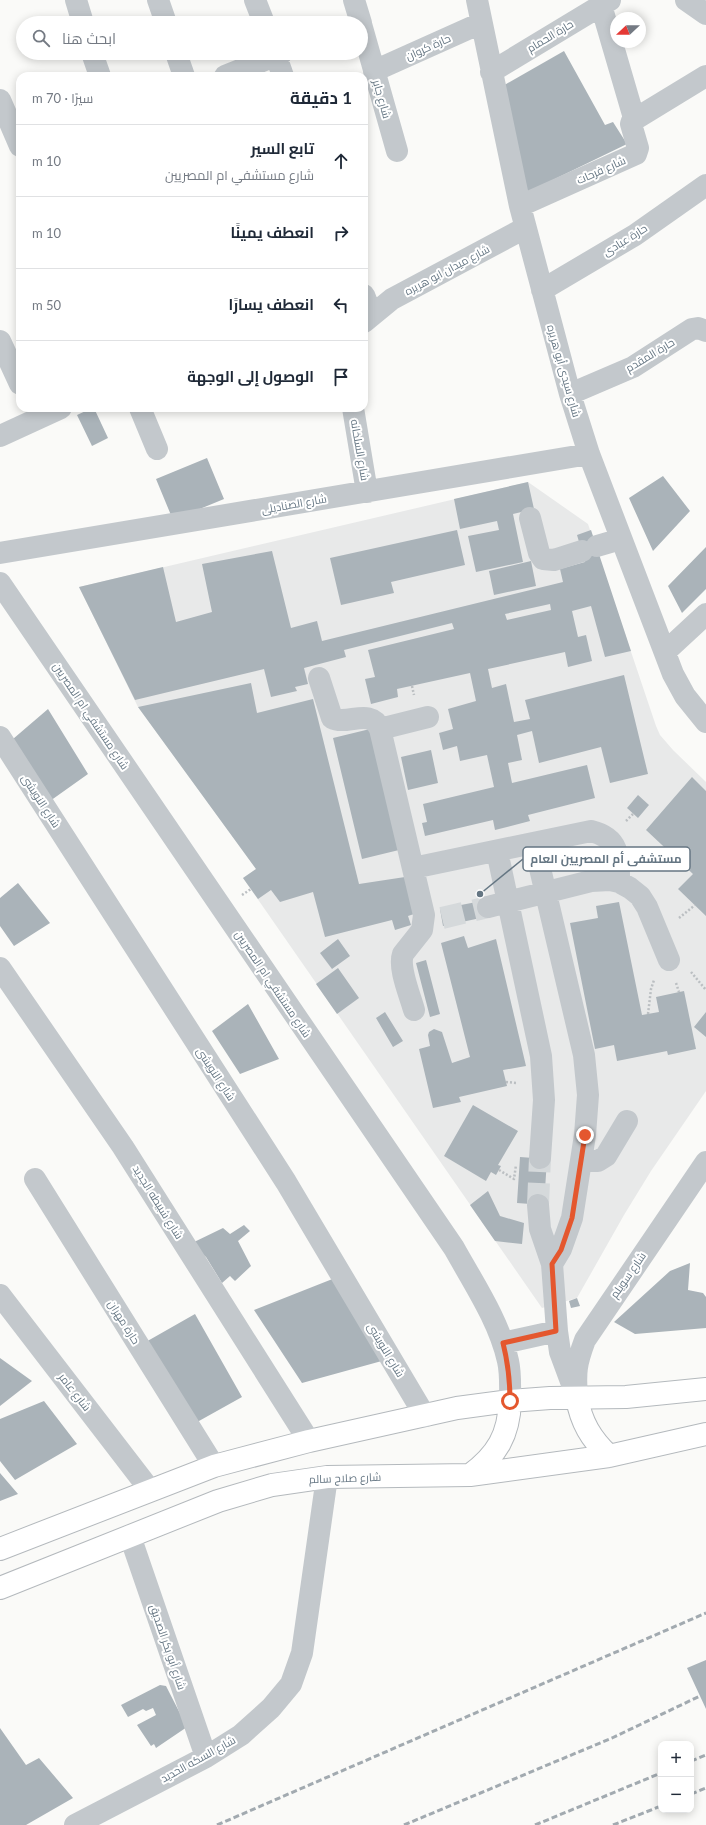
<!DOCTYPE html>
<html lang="ar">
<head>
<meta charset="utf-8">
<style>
  body { margin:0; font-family:Lato,Cairo,sans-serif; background:#f6f6f7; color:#1f2937; direction:rtl }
  .controls { position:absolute; right:12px; bottom:12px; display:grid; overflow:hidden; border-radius:8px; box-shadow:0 2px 10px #0003 }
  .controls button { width:36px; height:36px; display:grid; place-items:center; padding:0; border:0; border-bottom:1px solid #e0e1e3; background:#fff; color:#1f2937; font:20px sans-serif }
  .compass { position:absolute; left:610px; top:12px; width:36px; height:36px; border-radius:50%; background:#fff; box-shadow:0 2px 10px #0003; rotate:248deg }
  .stop { position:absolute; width:12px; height:12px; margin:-9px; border:3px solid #e4572e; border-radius:50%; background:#fff }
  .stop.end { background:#e4572e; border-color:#fff; box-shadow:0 1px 4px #0008 }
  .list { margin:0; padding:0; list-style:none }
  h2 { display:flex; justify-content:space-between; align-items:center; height:52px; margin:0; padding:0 16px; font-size:17px }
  h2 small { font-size:13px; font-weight:400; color:#747a83 }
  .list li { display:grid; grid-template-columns:26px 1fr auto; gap:12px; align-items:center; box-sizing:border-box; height:72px; padding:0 16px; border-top:1px solid #e0e1e3 }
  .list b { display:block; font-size:15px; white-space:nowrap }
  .list p { margin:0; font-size:13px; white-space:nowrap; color:#747a83 }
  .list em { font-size:13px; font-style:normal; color:#747a83 }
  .icon { flex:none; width:22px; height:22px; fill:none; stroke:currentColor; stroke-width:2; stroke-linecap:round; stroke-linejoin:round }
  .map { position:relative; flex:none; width:706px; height:1825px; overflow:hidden; direction:ltr }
  .search { position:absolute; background:#fff; box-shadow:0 2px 10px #0003; left:16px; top:16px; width:352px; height:44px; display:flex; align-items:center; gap:10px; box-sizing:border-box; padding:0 14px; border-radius:22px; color:#747a83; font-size:15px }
  .panel { position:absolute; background:#fff; box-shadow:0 2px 10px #0003; left:16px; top:72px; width:352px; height:340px; border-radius:12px; direction:rtl }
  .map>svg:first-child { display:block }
</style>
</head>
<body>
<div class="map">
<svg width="706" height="1825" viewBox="0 0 706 1825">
  <rect width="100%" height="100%" fill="#fafaf8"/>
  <!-- built -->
  <path fill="#e8e9e9" d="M528,482l60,42 68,202 4,9 13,15 33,32v309l-55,80 -27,44 -47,83 -35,10 -299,-430 13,-9 -118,-162 -59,-120z"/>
  <!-- building -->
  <path fill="#aab3b9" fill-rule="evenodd" d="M564,51l41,74 8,-3 14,22 -101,49 -25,-106z
    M92,408h2l14,30 -16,8 -15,-31z
    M207,458l17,41 -51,21 -17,-41z
    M663,476l27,35 -37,40 -24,-53z
    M528,482l6,27 -21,5 10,48 -47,10 -8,-36 31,-6 -2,-9 -37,8 -6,-30z
    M457,530l8,35 -74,17 3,11 -53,12 -11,-47z
    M591,530l40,121 -26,6 -14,-51 -19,5 6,26 8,-2 6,26 -24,6 -3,-15 -77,17 4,19 14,-4 8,38 16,-3 -5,-19 99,-25 24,99 -38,9 -9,-36 -62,16 -7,-32 -15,4 5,25 -14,3 4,20 75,-18 8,33 -67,17 2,6 -35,9 -2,-10 -68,16 -3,-13 5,-1 -4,-18 71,-17 -7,-32 -27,6 -3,-15 -14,4 -4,-17 14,-4 -5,-20 28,-8 -6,-28 -73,16 1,8 -27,7 -6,-25 10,-2 -7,-27 86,-21 -2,-6 -108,27 2,7 -42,11 4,16 -13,3 2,4 -26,6 -7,-28 -129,31 -56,-113 84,-20 13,55 36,-10 -10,-48 70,-13 19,77 26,-7 5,20 241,-59 -3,-13 25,-7 -8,-27zM550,604l1,6 -44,10 -2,-6z
    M706,547v42l-24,24 -14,-27z
    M531,561l5,25 -42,9 -5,-24z
    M251,683l6,30 56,-14 46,185 46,-7 9,37 -6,2 3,9 -16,5 -3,-10 -67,17 -12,-45 -33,10 -9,-12 -13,9 -15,-21 13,-9 -118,-162z
    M48,709l40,65 -38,27 -37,-62z
    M370,729l29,121 -37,9 -29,-121z
    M431,750l7,33 -30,7 -7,-33z
    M692,777l14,14v125l-28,-27 15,-15 -47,-44z
    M638,795l11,10 -11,13 -11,-10z
    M18,883l32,40 -36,23 -14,-20v-28z
    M487,900l3,16 -47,10 -3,-17z
    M619,902l23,113 17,-3 -3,-15 28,-6 12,58 -28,6 -1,-4 -50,10 -3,-16 -19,4 -25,-126 28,-5 -2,-12z
    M464,936l4,12 28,-9 30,127 -23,4 4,16 -48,11 2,5 -28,6 -14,-59 11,-3 -2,-11 1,-3 5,-3 8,3 10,31 18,-6 -29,-114z
    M338,939l12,17 -18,13 -12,-16z
    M426,960l14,54 -10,3 -14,-54z
    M338,968l21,30 -22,16 -21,-30z
    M248,1004l31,55 -39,15 -28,-43z
    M385,1012l18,29 -10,6 -17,-29z
    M706,1012v25l-12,-10z
    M473,1105l45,26 -20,34 3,1 -5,9 -5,-3 -5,9 -42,-25z
    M520,1157l27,2 -3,46 -27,-2z
    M488,1191l12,25 24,7 -2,21 -27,-3 -25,-36z
    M244,1225l6,6 -12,10 13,25 -16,15 -5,-5 -8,7 -16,-26 -16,-13 33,-16 7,6z
    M690,1263l-2,27 15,3 3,4v31l-71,6 -21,-12 56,-51z
    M335,1278l54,81 -87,24 -48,-73z
    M577,1298l3,8 -9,2 -2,-7z
    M195,1314l47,83 -52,29 -46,-83z
    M0,1358l32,23 -32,25z
    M44,1401l33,43 -62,36 -15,-19v-42z
    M0,1473l18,21 -18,7z
    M706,1660v49l-19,-41z
    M160,1685l6,1 21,41 -31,21 -2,-4 -3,2 -14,-21 19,-10 -3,-7 -7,3 -3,-2 -15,8 -7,-12z
    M0,1728l26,37 13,-7 34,40 -47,27h-26z"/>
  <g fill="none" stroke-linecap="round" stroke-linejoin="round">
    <!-- minor-tunnel -->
    <path stroke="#d5d9db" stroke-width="22" stroke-dasharray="22 11" stroke-linecap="butt" d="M442,918l46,-11
      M538,1205l2,-47"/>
    <defs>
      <path id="highway" d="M577,1398c4,24 14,41 32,58
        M470,1475c27,-20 39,-40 40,-74
        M0,1549l214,-83 95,-25 148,-33 53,-7 40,-3 76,-1 80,-8
        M0,1588l218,-87 54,-16 55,-8 143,-2 139,-19 97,-22"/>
    </defs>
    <!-- highway casing -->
    <use href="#highway" stroke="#b4b9bd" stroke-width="24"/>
    <!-- path -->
    <path stroke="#bbbfc2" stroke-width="2.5" stroke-dasharray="2 2" stroke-linecap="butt" d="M412,686l2,9
      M626,821l7,-7
      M242,895l9,-6
      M679,918l16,-13
      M691,972l15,18
      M676,983l3,9
      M648,1014l3,-25 3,-9
      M506,1082l11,1
      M499,1170l15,9 2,-14"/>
    <!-- minor -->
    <path stroke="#c3c8cc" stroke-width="22" d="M76,0l7,23
      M158,0l8,23
      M255,0l9,23
      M354,0l7,23
      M477,0l43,206 50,188 19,60 84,220 12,22 21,26
      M686,0l20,14
      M601,5l33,113
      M361,24l36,127
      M92,53l8,23
      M176,53l8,23
      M275,53l8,23
      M374,71l107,-48
      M491,72l119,-72
      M225,76l57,-23
      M0,100l20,46
      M520,206l116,-52 2,-6 -7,-24 1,-3 74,-45
      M542,290l93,-55 71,-50
      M364,295l8,20
      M364,322l28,-23 133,-71
      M0,341l20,43
      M570,394l63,-27 59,-38 6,-1 8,3
      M140,408l17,41
      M353,408l14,84
      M0,436l61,-28
      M530,518l9,35 4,6 11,1 28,-9
      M597,546l24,-7
      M0,553l589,-99
      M0,583l454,665c20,36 45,73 54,113 3,13 2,27 2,40
      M665,652l41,-38
      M319,678l13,40c15,8 39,-11 48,11l44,186 -2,15 -19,24c-5,14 7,41 11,56
      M380,729l48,-12
      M0,737l286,445 139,234
      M534,843l50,212 4,40 -3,40 -13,83 -11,31 -9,15
      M497,851l44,205 3,44 -4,58
      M413,868l178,-37c29,7 28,26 28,51
      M488,907l103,-26 19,-1 9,2 11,6 10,8 7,11 22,53
      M0,968l123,179 186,294
      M582,1161h16l8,-5 21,-35
      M35,1179l179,287
      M538,1205l2,24 12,35 5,67 3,21 13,35
      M0,1295l150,195
      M503,1343l54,-12
      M577,1398c-2,-26 -1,-34 8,-58l121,-178
      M130,1536l76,221
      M75,1825l131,-68 35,-22 30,-27 20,-24 11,-31 25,-176"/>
    <!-- highway -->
    <use href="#highway" stroke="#fff" stroke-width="22"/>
    <!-- rail -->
    <path stroke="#a2aab0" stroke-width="3" stroke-dasharray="6 3" stroke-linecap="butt" d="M691,1761l15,-6
      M691,1794l15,-6
      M217,1825l489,-212
      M404,1825l208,-87 88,-42
      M535,1825l126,-52
      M613,1825l48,-19"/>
  </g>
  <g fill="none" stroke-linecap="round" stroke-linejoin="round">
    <!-- route -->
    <path stroke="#e4572e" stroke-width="5" d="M510,1401c0,-21 -2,-38 -7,-58l53,-12 -4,-67 9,-14 11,-32 13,-83"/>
  </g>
  <g text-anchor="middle" stroke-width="4" stroke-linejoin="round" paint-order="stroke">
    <!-- street labels -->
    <g font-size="11" fill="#657683" stroke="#fff">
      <text transform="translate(550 36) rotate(-31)" y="4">حارة الحمام</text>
      <text transform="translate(428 47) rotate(-24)" y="4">حارة كروان</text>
      <text transform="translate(382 99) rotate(74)" y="4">شارع جابر</text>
      <text transform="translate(601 170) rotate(-24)" y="4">شارع فرحات</text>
      <text transform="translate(625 240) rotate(-32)" y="4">حارة عبادى</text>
      <text transform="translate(447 270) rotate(-28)" y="4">شارع ميدان ابو هريره</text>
      <text transform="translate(650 355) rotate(-31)" y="4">حارة المقدم</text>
      <text transform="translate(564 371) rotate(74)" y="4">شارع سيدى أبو هريره</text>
      <text transform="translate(360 450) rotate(80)" y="4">شارع السلخانه</text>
      <text transform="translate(294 504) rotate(-10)" y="4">شارع الصناديلى</text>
      <text transform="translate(91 716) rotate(56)" y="4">شارع مستشفي ام المصريين</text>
      <text transform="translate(41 801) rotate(57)" y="4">شارع النويشى</text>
      <text transform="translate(273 984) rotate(56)" y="4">شارع مستشفي ام المصريين</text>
      <text transform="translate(216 1074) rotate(57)" y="4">شارع النويشى</text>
      <text transform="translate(158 1202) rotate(58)" y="4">شارع شبيطه الجديد</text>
      <text transform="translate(628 1275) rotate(-55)" y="4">شارع سويلم</text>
      <text transform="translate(124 1322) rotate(58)" y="4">حارة مهران</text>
      <text transform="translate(386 1350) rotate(59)" y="4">شارع النويشى</text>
      <text transform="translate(75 1392) rotate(52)" y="4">شارع عامر</text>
      <text transform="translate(345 1478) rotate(-2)" y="4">شارع صلاح سالم</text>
      <text transform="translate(168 1647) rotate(71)" y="4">شارع أبو بكر الصديق</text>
      <text transform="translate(198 1759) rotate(-29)" y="4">شارع السكه الحديد</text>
    </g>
  </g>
  <!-- callouts -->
  <path fill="none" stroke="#657683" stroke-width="1.5" d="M480 894L523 859"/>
  <circle fill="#657683" stroke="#fff" stroke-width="1.5" cx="480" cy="894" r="4"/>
  <rect fill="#fff" stroke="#657683" stroke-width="1.5" x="523" y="847" width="167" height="24" rx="4"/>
  <g font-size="12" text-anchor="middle" font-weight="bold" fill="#657683">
    <text x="606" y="863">مستشفى أم المصريين العام</text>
  </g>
</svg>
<div class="controls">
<button>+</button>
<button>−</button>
</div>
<svg class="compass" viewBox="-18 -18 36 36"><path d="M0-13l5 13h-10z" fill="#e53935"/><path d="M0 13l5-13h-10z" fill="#747a83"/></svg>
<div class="stop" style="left:510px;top:1401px"></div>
<div class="stop end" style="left:585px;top:1135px"></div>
<div class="search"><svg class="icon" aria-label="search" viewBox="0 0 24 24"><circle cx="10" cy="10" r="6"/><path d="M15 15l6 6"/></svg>ابحث هنا</div>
<section class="panel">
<h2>1 دقيقة<small>سيرًا · 70 m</small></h2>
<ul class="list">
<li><svg class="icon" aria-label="ahead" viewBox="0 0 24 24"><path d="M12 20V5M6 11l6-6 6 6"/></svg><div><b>تابع السير</b><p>شارع مستشفي ام المصريين</p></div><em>10 m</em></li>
<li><svg class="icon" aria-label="right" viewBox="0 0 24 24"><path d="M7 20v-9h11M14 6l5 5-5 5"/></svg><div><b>انعطف يمينًا</b></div><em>10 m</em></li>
<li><svg class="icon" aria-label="left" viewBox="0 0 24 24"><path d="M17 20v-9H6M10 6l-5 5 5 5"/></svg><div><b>انعطف يسارًا</b></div><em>50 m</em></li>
<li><svg class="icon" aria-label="arrive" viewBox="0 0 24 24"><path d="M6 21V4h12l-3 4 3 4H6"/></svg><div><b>الوصول إلى الوجهة</b></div></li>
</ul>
</section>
</div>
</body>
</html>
